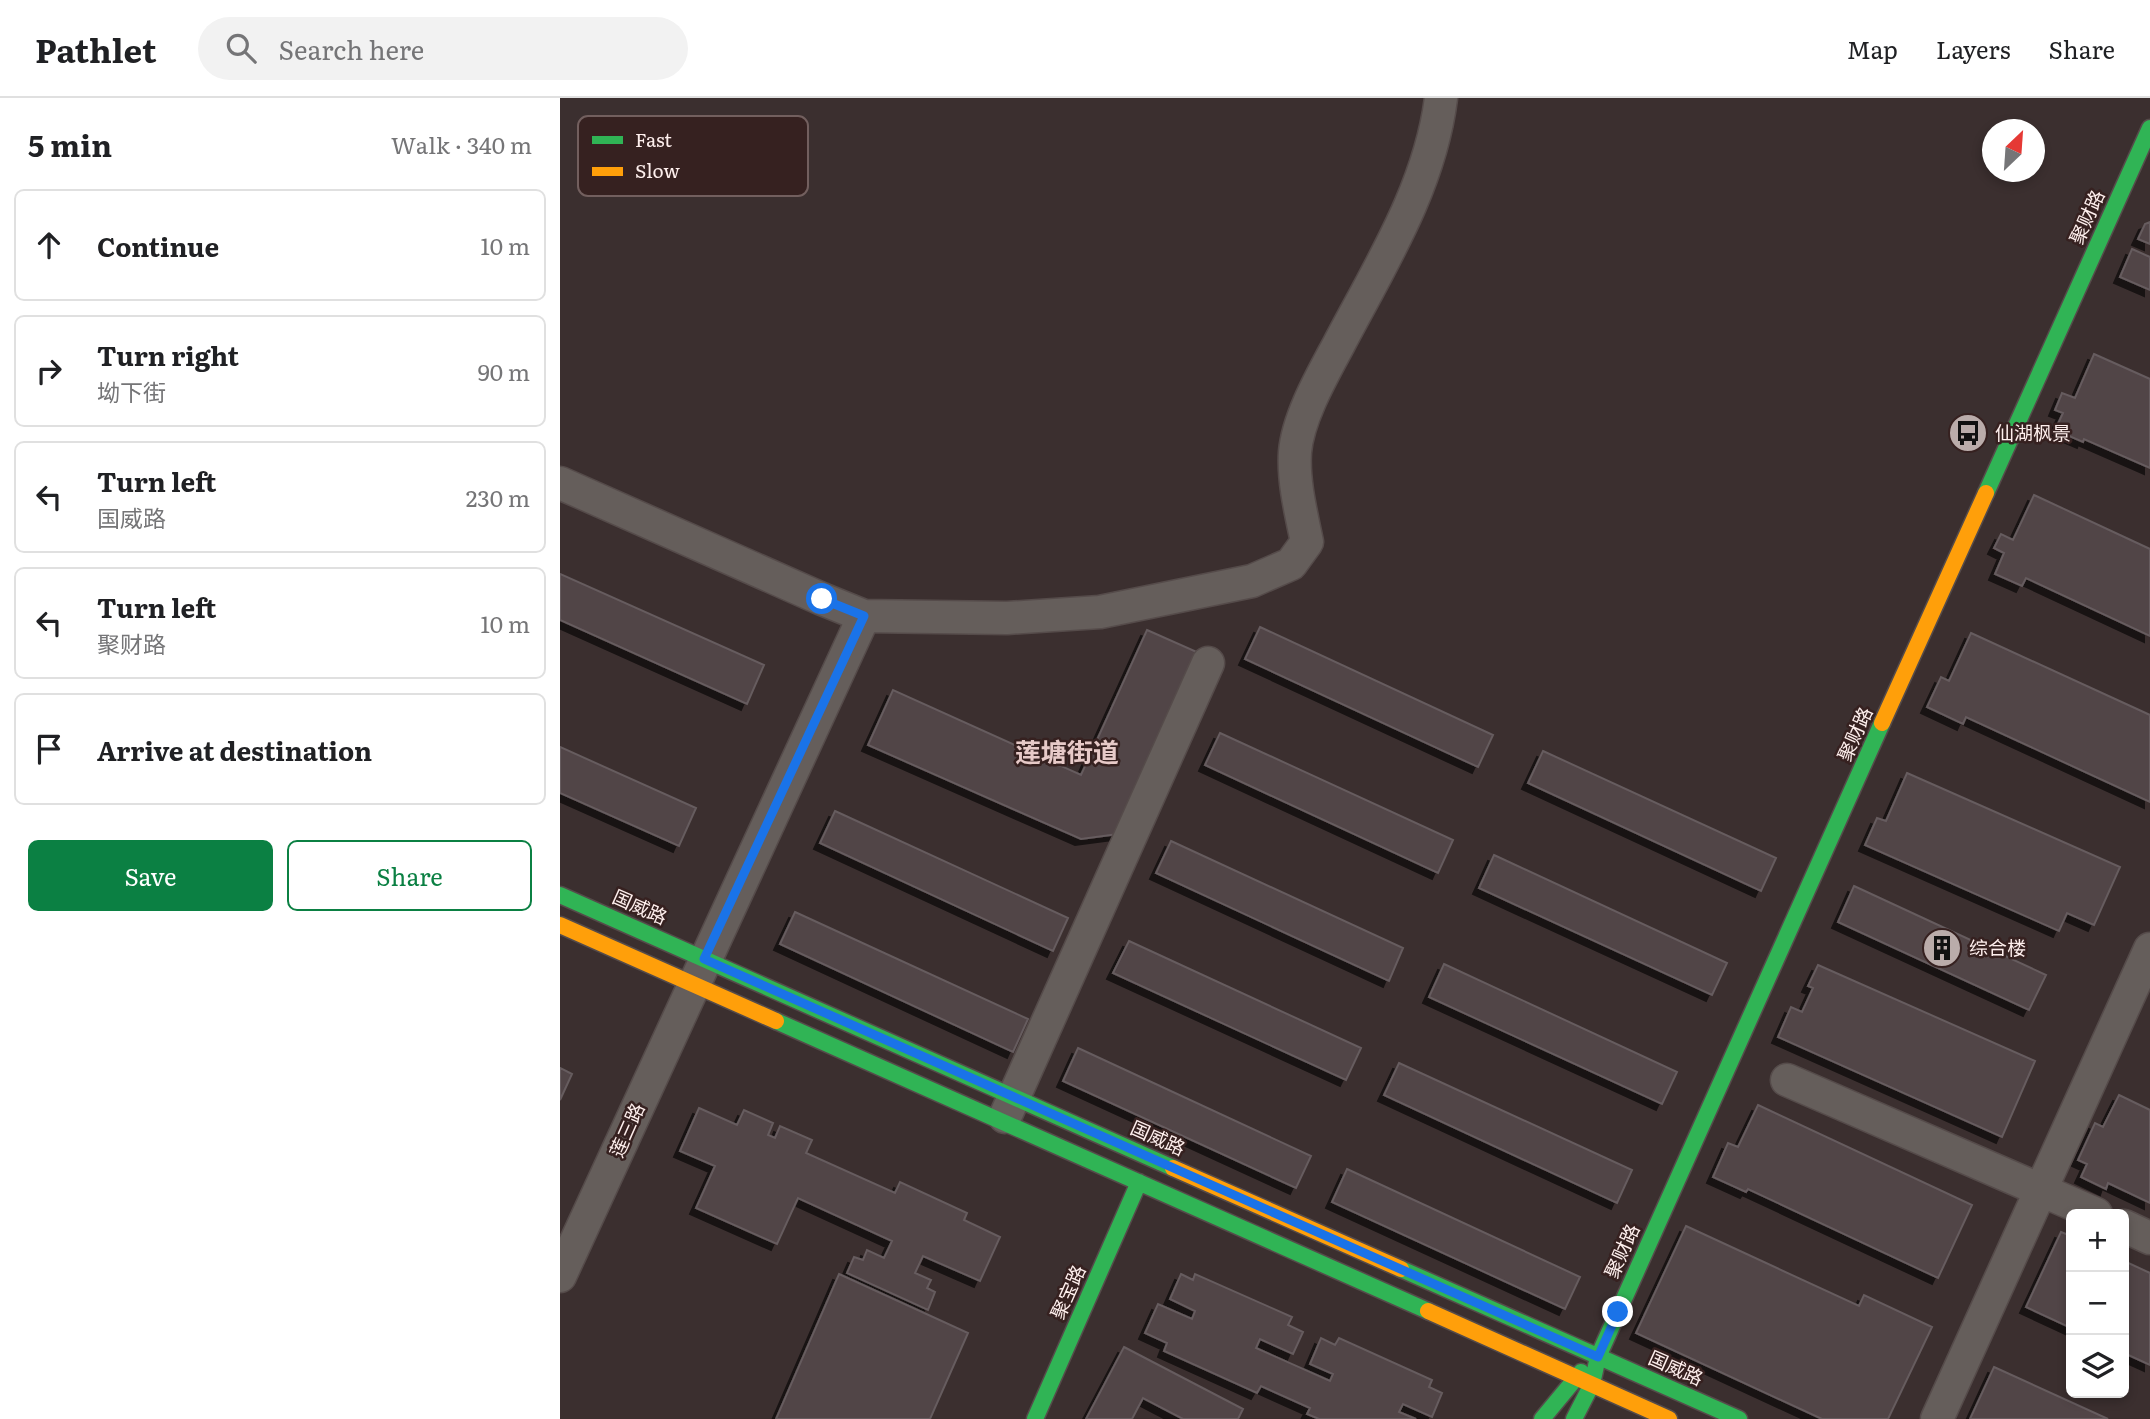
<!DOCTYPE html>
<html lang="en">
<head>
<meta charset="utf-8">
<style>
  body { margin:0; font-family:Literata,"Noto Sans SC",serif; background:#f2f2f2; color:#202124 }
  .controls { position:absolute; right:21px; bottom:21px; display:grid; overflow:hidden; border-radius:10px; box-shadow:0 4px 10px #0003 }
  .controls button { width:63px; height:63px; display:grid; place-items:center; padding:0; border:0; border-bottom:2px solid #e0e0e0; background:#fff; color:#202124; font:35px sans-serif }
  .compass { position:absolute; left:1422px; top:21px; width:63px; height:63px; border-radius:50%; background:#fff; box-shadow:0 4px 10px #0003; rotate:25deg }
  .stop { position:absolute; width:21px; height:21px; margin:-16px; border:5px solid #1a73e8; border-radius:50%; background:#fff }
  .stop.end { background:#1a73e8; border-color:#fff; box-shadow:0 2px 7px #0008 }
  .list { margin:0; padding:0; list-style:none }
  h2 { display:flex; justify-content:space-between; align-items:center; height:91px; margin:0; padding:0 28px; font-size:30px }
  h2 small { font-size:23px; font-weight:400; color:#757577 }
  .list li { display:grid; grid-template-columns:46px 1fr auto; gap:21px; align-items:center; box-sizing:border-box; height:112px; margin:0 14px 14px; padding:0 14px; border:2px solid #e0e0e0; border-radius:10px }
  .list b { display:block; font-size:26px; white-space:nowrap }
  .list p { margin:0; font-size:23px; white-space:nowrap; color:#757577 }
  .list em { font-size:23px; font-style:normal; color:#757577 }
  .actions { display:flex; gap:14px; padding:21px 28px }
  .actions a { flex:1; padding:16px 0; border:2px solid #0b8043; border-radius:10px; text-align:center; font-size:24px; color:#0b8043 }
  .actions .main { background:#0b8043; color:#fff }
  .icon { flex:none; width:38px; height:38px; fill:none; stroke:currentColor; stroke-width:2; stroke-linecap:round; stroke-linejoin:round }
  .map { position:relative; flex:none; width:1590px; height:1321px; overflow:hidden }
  header { display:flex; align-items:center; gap:42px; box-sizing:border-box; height:98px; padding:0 35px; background:#fff; border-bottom:2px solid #e0e0e0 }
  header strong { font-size:33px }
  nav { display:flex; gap:38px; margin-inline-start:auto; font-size:24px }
  .search { width:490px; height:63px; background:#f2f2f2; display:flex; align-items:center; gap:18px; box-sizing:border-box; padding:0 24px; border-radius:38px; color:#757577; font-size:26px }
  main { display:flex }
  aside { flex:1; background:#fff }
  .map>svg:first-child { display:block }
</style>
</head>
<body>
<header>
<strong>Pathlet</strong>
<div class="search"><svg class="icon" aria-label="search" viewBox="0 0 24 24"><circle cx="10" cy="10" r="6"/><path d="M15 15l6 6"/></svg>Search here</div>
<nav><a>Map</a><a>Layers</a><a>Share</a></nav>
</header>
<main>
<aside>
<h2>5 min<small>Walk · 340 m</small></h2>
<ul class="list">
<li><svg class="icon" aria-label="ahead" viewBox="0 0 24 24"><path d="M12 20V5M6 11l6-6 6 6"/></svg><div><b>Continue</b></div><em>10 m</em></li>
<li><svg class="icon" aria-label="right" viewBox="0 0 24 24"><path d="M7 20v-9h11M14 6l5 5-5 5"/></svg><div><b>Turn right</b><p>坳下街</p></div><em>90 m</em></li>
<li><svg class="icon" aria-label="left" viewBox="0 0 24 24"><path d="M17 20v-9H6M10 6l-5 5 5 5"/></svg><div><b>Turn left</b><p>国威路</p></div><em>230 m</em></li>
<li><svg class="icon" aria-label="left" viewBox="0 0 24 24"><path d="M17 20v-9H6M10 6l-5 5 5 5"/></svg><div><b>Turn left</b><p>聚财路</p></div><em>10 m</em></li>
<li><svg class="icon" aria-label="arrive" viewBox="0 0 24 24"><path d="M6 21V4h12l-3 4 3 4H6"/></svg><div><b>Arrive at destination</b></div></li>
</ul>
<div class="actions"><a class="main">Save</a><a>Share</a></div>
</aside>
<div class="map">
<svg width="1590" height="1321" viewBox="0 0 1590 1321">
  <defs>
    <filter id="shadow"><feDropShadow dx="-6" dy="6" stdDeviation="0" flood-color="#0009"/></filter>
  </defs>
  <rect width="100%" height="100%" fill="#3b2f2f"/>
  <!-- building -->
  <path fill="#514447" stroke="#665c5e" stroke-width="2" filter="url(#shadow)" d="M1590,124v22l-12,-5 7,-15z
    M1572,151l18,8v33l-30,-13z
    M1534,256l56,25v89l-66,-29 -1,3 -28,-12 8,-17 -8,-3 7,-17 13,5z
    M1474,397l116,54v87l-124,-58 -4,8 -27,-12 9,-21 -10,-5 7,-14 12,6z
    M0,476l204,91 -17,39 -187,-84z
    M700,529l233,108 -15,32 -233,-108z
    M587,532l52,23 -81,181 -37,5 -213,-94 25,-55 188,85z
    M1411,535l179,82v87l-184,-85 -3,7 -36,-17 14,-30 8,4z
    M660,635l233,107 -15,33 -233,-108z
    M0,649l136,61 -17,38 -119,-53z
    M983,653l233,107 -15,33 -233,-108z
    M1347,675l213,94 -26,58 -27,-12 -8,18 -194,-86 12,-27 9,3z
    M275,713l233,107 -15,33 -233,-108z
    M611,743l232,107 -14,33 -233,-108z
    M934,757l233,108 -15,32 -233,-107z
    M1294,788l192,89 -17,35 -191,-88z
    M235,814l233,107 -15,33 -233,-108z
    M569,843l232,107 -15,32 -233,-107z
    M884,866l233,108 -15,32 -233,-107z
    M1258,867l217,96 -33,76 -224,-100 13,-30 11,5 11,-24 -5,-2z
    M518,950l233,108 -15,32 -233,-107z
    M839,965l233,107 -15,33 -233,-108z
    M0,970l12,6 -12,26z
    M1559,997l31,15v93l-42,-20 -2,6 -25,-12 6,-13 -9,-4 17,-37 8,4z
    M1198,1007l214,100 -34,73 -190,-89 -2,3 -33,-15 15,-34 10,4z
    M139,1010l38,17 7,-15 29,13 -5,12 7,3 5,-12 32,14 -6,13 89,40 5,-11 67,31 -3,7 36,17 -20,44 -57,-25 -8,17 16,7 -4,8 8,4 -7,18 -81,-37 7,-16 9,3 4,-10 17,8 8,-17 -94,-43 -21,46 -81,-36 19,-42 -35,-15z
    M787,1071l233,108 -15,32 -233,-107z
    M1126,1128l173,80 5,-11 68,32 -44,92h-66l-186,-86z
    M1501,1134l10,4v92l-45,-21z
    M1564,1163l26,12v92l-26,-12z
    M279,1176l129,59 -38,86h-154z
    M621,1176l12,6 2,-6 97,43 -4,8 15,7 -10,22 -33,-15 -4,9 74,33 3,-7 -23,-10 11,-26 14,7 4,-7 93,42 -3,7 13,6 -10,24 -29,-13 -4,8 17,7h-97l-12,-5 3,-6 -49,-22 -4,7 -93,-42 3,-8 -22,-10 13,-29 34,15 3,-8 -25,-12z
    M564,1249l119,62 -5,10h-55l-40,-21 -11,21h-46z
    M1434,1269l114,52h-138z"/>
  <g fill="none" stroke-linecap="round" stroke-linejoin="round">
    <defs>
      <path id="street" d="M0,385l262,116 42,17 143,2 93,-6 152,-31 39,-17 16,-22c-6,-29 -14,-61 -12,-90 3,-35 28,-78 44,-108 41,-78 91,-157 102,-246
        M1227,982l309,134
        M445,1019l203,-454
        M1564,1128l26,12
        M0,1178l304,-660
        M1377,1321l213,-470"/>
      <path id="fast" d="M1426,395l164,-365
        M0,797l613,273
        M216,923l652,290
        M841,1171l338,150
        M475,1321l104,-237
        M982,1321l39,-47
        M1014,1321l18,-35 6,-27 284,-634"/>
      <path id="slow" d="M1322,625l104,-230
        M0,827l216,96
        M613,1070l228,101
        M868,1213l241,108"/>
    </defs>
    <!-- street casing -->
    <use href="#street" stroke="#554b4a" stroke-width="35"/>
    <!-- fast casing -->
    <use href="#fast" stroke="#554b4a" stroke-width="19"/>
    <!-- slow casing -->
    <use href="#slow" stroke="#554b4a" stroke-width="19"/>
    <!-- street -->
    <use href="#street" stroke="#655e5b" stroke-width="32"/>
    <!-- fast -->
    <use href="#fast" stroke="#30b455" stroke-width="16"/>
    <!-- slow -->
    <use href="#slow" stroke="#ff9f0a" stroke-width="16"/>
  </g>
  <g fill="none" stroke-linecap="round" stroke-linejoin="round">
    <!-- route -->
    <path stroke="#1a73e8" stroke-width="9" d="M262,501l42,17 -160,343 894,398 20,-45"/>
  </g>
  <!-- icons -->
  <defs>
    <symbol id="bus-disc" viewBox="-11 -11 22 22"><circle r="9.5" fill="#baacaa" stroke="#362120"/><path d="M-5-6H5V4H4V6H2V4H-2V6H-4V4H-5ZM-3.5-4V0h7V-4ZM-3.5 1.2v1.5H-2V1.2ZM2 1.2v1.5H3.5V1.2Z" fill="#111"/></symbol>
    <symbol id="building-disc" viewBox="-11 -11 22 22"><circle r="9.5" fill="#baacaa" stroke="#362120"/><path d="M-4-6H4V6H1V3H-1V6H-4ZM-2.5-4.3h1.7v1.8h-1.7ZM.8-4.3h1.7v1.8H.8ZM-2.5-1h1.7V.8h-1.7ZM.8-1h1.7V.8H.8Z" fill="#111"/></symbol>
  </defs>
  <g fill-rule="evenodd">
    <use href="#bus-disc" x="1386" y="313" width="44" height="44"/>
    <use href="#building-disc" x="1360" y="828" width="44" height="44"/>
  </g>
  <g text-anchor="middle" stroke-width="5" stroke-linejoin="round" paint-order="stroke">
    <!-- street labels -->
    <g font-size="19" fill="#feefed" stroke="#362120">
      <text transform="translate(1527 119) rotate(-66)" y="7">聚财路</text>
      <text transform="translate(1295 636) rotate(-66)" y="7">聚财路</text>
      <text transform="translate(80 809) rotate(24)" y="7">国威路</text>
      <text transform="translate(67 1032) rotate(-66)" y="7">莲三路</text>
      <text transform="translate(598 1040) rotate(24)" y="7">国威路</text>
      <text transform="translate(1062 1153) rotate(-66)" y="7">聚财路</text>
      <text transform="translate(508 1194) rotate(-66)" y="7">聚宝路</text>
      <text transform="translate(1116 1270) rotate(24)" y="7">国威路</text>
    </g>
    <!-- poi labels -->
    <g font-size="19" fill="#feefed" stroke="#362120" text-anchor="start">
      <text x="1435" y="342">仙湖枫景</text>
      <text x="1409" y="857">综合楼</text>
    </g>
    <!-- district labels -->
    <g font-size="26" font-weight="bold" fill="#e7cac8" stroke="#362120">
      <text x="507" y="664">莲塘街道</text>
    </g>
  </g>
  <!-- legend -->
  <rect x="18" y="18" width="230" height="80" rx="10" fill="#362120" stroke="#725f5e" stroke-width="2"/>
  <rect x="32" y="38" width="31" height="8" fill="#30b455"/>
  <rect x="32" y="69" width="31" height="9" fill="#ff9f0a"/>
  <g font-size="19" fill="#feefed">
    <text x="75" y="49">Fast</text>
    <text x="75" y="80">Slow</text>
  </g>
</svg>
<div class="controls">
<button>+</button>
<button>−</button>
<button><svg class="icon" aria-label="layers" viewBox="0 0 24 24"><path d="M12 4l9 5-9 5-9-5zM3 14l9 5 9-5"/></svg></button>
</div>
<svg class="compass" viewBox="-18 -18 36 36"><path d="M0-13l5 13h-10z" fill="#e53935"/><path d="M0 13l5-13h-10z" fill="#757577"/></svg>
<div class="stop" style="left:262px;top:501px"></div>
<div class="stop end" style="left:1058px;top:1214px"></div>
</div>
</main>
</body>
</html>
